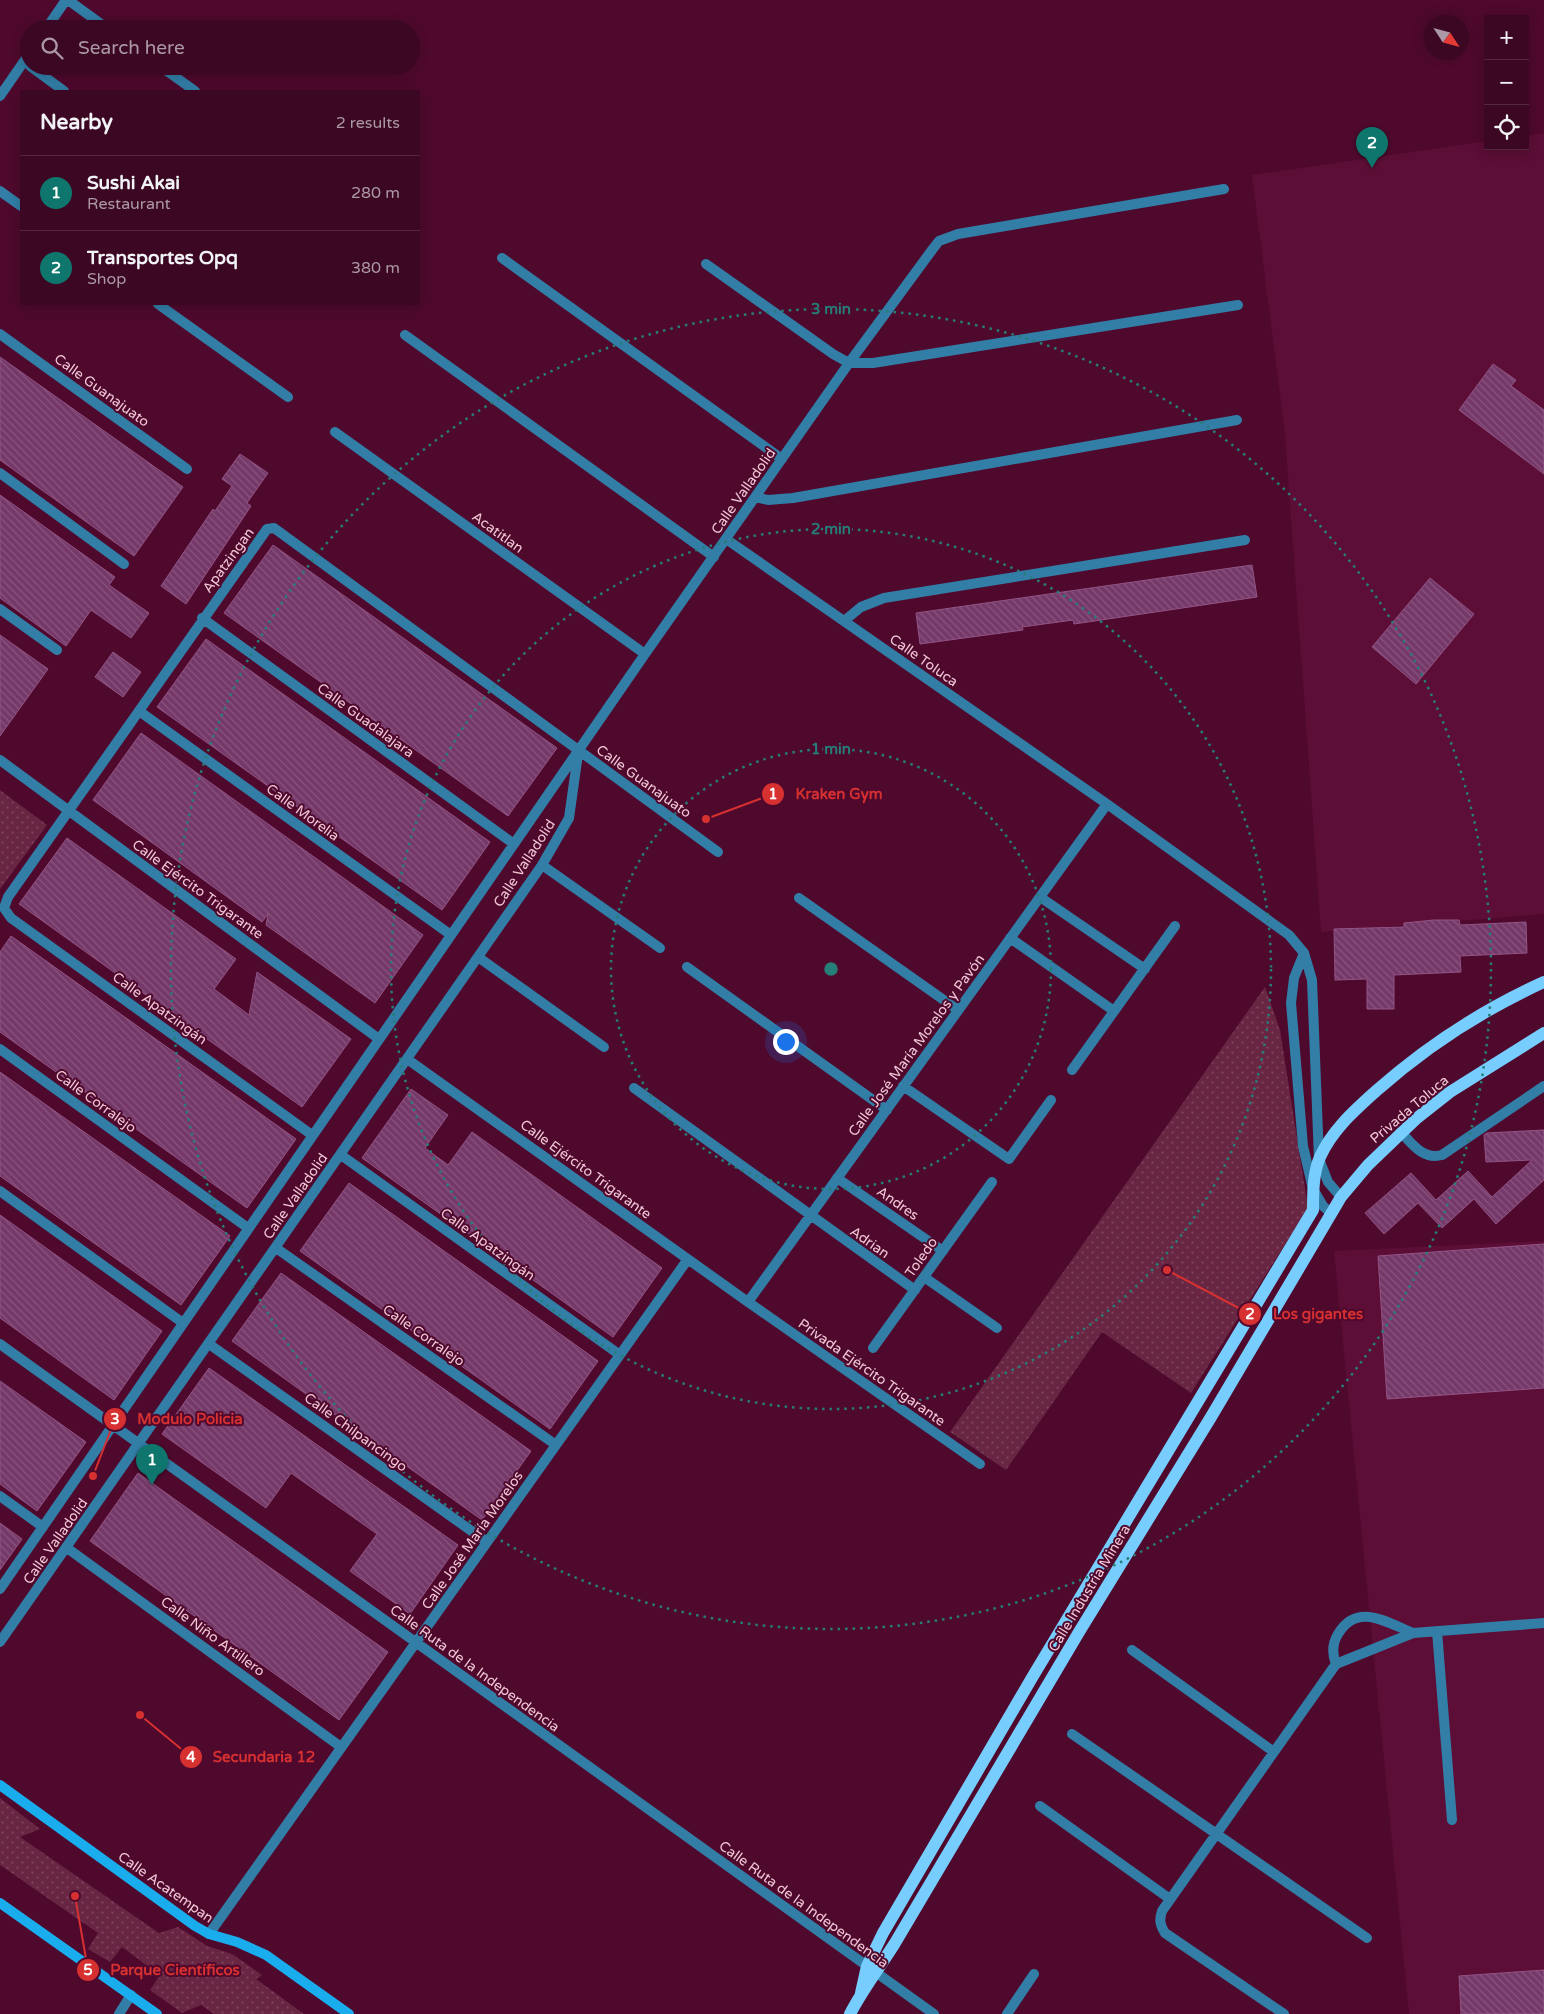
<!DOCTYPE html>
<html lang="en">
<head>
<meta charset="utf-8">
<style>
  body { margin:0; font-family:"Varela Round",sans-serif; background:#42102a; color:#f1f3f6 }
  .controls { position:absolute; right:15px; top:15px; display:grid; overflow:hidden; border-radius:0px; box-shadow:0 2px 12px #0003 }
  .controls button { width:45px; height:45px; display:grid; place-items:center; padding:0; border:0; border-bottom:1px solid #542840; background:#3b0722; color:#f1f3f6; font:25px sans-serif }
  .compass { position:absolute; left:1424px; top:15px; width:45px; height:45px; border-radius:50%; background:#3b0722; box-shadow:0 2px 12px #0003; rotate:126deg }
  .you { position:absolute; left:785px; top:1041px; width:18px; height:18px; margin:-12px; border:4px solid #fff; border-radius:50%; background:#1a73e8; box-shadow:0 0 0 8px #1a73e833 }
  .badge { display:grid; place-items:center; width:32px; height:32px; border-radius:50%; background:#0f766e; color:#fff; font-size:16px; font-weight:700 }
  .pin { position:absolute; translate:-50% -41px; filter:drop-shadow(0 1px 2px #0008) }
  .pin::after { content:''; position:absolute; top:26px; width:18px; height:15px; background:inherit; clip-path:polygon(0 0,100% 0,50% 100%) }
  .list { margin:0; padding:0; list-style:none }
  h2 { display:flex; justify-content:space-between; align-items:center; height:65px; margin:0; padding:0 20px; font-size:21px }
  h2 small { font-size:16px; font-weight:400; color:#ac99a5 }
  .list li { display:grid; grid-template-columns:32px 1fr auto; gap:15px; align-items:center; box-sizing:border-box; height:75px; padding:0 20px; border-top:1px solid #542840 }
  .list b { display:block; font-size:19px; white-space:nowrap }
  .list p { margin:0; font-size:16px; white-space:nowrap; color:#ac99a5 }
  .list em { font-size:16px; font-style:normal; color:#ac99a5 }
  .icon { flex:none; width:28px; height:28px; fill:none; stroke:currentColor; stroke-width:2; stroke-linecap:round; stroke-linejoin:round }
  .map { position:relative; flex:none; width:1544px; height:2014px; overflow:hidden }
  .search { position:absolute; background:#3b0722; box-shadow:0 2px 12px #0003; left:20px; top:20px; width:400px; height:55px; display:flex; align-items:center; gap:12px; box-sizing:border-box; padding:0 18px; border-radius:28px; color:#ac99a5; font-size:19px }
  .panel { position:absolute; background:#3b0722; box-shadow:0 2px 12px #0003; left:20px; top:90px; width:400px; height:215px; border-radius:0px }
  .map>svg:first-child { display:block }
</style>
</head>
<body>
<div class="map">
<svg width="1544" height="2014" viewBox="0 0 1544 2014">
  <defs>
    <pattern id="grass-dots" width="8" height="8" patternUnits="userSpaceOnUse" patternTransform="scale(1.25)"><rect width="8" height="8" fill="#682643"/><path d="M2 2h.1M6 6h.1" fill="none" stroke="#7e445d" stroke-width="1.8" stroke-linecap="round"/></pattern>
    <pattern id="building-back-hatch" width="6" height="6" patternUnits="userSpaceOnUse" patternTransform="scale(1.25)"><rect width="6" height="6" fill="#753969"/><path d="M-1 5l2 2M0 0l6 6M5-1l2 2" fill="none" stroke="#89547e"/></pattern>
  </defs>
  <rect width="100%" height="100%" fill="#4f092d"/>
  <!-- built -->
  <path fill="#5c0e36" d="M1544,133v781l-223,18 -36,-498 -33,-259 236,-34v5h37v-10z
    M1544,1241v773h-135l-75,-763z"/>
  <!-- grass -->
  <path fill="url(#grass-dots)" d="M0,790l47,35 -47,64z
    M1265,987l15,43 28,178 -117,185 -89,-61 -96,138 -56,-38z
    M0,1798l40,31 -20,8 139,96 19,-6 29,19 25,8 30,21 -6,4 48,35h-90l-13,-9 -19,8 -32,-23 10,-15 -38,-28 -12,15 -22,-13 10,-16 -98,-68z"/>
  <!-- building -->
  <path fill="url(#building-back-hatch)" stroke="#925485" d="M0,357l183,130 -49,69 -134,-96z
    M1493,364l23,16 -5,6 33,24v64l-85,-64z
    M240,454l28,19 -21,30 4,3 -65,98 -25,-18 52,-77 2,2 17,-25 -10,-7z
    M0,495l115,82 -6,8 40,28 -18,25 -40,-28 -25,36 -66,-48z
    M273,545l284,203 -49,68 -284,-203z
    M1252,565l5,32 -183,27 -1,-4 -51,7 1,3 -103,14 -4,-31z
    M1430,578l44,36 -58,70 -44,-37z
    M0,635l48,34 -48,67z
    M206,639l284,203 -48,68 -285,-203z
    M113,652l28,20 -18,25 -28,-20z
    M141,733l282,202 -48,68 -109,-78 2,-11 -6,8 -169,-122z
    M67,838l169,121 -22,30 35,26 8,-43 94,67 -49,68 -283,-203z
    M1434,920h25l1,5 66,-3 1,31 -67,3 1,16 -67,3v34h-27v-30l-32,1 -1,-51 70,-2v-4z
    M11,936l285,203 -49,69 -247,-176v-80z
    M0,1072l230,164 -49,69 -181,-129z
    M411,1089l37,26 -23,33 23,17 24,-33 190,136 -49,69 -251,-179z
    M1544,1130v50l-48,44 -22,-25 -32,29 -24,-25 -34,31 -19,-21 46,-40 25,27 32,-29 24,26 40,-37 -46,2 -2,-27 3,-2z
    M349,1183l249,178 -48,68 -250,-178z
    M0,1215l162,116 -48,69 -114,-82z
    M1544,1244v144l-157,11 -9,-143z
    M281,1273l250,178 -49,69 -250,-179z
    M209,1368l249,177 -48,69 -60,-43 27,-37 -86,-61 -25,35 -104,-74z
    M0,1381l86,61 -49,69 -37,-27z
    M138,1473l250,179 -49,68 -249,-179z
    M0,1523l22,16 -22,31z
    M1544,1970v44h-83l-2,-38z"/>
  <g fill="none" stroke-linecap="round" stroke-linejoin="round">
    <!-- street -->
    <path stroke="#327ea7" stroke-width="10" d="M68,0l40,29
      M46,29l20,-29
      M30,66l34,25
      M160,66l35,25
      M0,96l29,-42
      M0,191l21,15
      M502,258l280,201
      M706,264l127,90 16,9h24l365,-58
      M158,304l130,93
      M0,334l187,135
      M405,335l309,222
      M335,432l310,222
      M0,473l124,91
      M755,497l13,3 25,-2 444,-78
      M726,539l381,265 182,131 15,18 8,27 7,179 9,23 13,15
      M0,609l57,41
      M202,618l312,226
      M844,621l17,-14 23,-9 361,-58
      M139,711l312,224
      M0,760l379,279
      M542,865l118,83
      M1040,897l105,72
      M799,898l159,112
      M1010,938l104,73
      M1304,953l-10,25 -3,25 12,143 10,43 10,17 8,7
      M478,957l126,90
      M687,967l200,143
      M0,1049l248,179
      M407,1059l341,243 232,162
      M1072,1070l103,-144
      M903,1086l106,73 42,-59
      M634,1088l281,202
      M1401,1132c11,12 22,28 41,23l102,-69
      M312,1135l-301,-217 -7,-10 4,-11 259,-368 7,-1 444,324
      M341,1155l279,200
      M837,1178l106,73
      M0,1191l183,132
      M276,1248l280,197
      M924,1277l73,51
      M748,1302l359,-498
      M0,1344l934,670
      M209,1344l278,198
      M873,1348l119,-166
      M0,1496l43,31
      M67,1548l274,199
      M0,1589l645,-935 204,-291 83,-113 7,-9 19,-7 266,-45
      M1437,1631l15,189
      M1413,1633c-27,-11 -56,-31 -75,1 -6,10 -6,20 -2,30l77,-31 131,-10
      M0,1642l542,-777 27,-47 9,-64
      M1132,1650l142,102
      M1072,1734l295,204
      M1040,1806l130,93
      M209,1934l479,-675
      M119,2014l12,-19
      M1007,2014l27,-40
      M1284,2014l-119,-81c-5,-8 -6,-13 -3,-22l174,-247"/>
    <!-- secondary -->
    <path stroke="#1aadee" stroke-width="10" d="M0,1785l195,141 14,8 28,8 29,13 83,59
      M0,1903l157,111"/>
    <!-- primary -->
    <path stroke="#76cdfe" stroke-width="12" d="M861,1993l6,-27 16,-33 150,-257 280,-466c0,-17 0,-37 7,-53 12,-27 34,-46 56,-66 51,-45 106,-81 168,-109
      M850,2014c13,-25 30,-47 45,-71l184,-311 132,-215 130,-220 27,-32 49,-47 33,-26 94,-59"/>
  </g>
  <!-- distance rings -->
  <g fill="none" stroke="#267e78" stroke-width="2.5" stroke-dasharray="2.5 5">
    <circle cx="831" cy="969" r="220"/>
    <circle cx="831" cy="969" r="440"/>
    <circle cx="831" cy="969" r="660"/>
  </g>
  <g text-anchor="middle" stroke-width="4" stroke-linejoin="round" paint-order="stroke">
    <!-- street labels -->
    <g font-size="14" fill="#f3c8d7" stroke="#4f092d">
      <text transform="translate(102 390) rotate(36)" y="5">Calle Guanajuato</text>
      <text transform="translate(743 491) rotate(-55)" y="5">Calle Valladolid</text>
      <text transform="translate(498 532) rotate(36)" y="5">Acatitlan</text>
      <text transform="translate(228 560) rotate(-54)" y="5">Apatzingan</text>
      <text transform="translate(924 660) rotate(35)" y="5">Calle Toluca</text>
      <text transform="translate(366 720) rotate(36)" y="5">Calle Guadalajara</text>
      <text transform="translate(644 781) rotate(36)" y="5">Calle Guanajuato</text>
      <text transform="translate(303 812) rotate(36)" y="5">Calle Morelia</text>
      <text transform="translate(524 863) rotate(-57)" y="5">Calle Valladolid</text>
      <text transform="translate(198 889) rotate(36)" y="5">Calle Ejército Trigarante</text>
      <text transform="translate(160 1008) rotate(36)" y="5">Calle Apatzingán</text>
      <text transform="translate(916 1045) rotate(-54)" y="5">Calle José María Morelos y Pavón</text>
      <text transform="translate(96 1101) rotate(36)" y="5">Calle Corralejo</text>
      <text transform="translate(1409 1109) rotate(-40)" y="5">Privada Toluca</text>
      <text transform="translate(586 1169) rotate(36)" y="5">Calle Ejército Trigarante</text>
      <text transform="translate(295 1196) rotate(-55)" y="5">Calle Valladolid</text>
      <text transform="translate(898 1203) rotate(35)" y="5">Andres</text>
      <text transform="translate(870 1242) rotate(35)" y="5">Adrian</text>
      <text transform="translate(488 1244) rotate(36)" y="5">Calle Apatzingán</text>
      <text transform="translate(921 1257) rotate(-55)" y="5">Toledo</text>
      <text transform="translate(424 1335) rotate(35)" y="5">Calle Corralejo</text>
      <text transform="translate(872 1372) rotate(35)" y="5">Privada Ejército Trigarante</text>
      <text transform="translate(356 1432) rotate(36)" y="5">Calle Chilpancingo</text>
      <text transform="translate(472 1540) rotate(-55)" y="5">Calle José María Morelos</text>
      <text transform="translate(55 1541) rotate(-55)" y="5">Calle Valladolid</text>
      <text transform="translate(1089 1588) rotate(-59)" y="5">Calle Industria Minera</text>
      <text transform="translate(213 1636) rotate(36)" y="5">Calle Niño Artillero</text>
      <text transform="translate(475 1668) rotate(36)" y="5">Calle Ruta de la Independencia</text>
      <text transform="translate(166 1887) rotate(35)" y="5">Calle Acatempan</text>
      <text transform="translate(804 1904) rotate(36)" y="5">Calle Ruta de la Independencia</text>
    </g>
  </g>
  <circle cx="831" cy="969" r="8" fill="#267e78" stroke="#4f092d" stroke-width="2.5"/>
  <g font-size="15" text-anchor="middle" font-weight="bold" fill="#267e78" stroke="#4f092d" stroke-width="4" stroke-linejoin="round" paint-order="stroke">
    <text x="831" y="314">3 min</text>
    <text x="831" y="534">2 min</text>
    <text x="831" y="754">1 min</text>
  </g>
  <!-- callouts -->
  <path fill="none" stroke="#d73031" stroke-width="2" d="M706 819L773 794M1167 1270L1250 1314M93 1476L115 1419M140 1715L191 1757M75 1896L88 1970"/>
  <g fill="#d73031" stroke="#4f092d" stroke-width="2">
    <circle cx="706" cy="819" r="5"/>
    <circle cx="1167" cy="1270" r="5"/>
    <circle cx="93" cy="1476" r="5"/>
    <circle cx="140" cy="1715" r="5"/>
    <circle cx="75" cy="1896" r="5"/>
    <circle cx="773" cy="794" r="12"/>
    <circle cx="1250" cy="1314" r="12"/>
    <circle cx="115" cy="1419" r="12"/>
    <circle cx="191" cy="1757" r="12"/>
    <circle cx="88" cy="1970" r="12"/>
  </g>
  <g font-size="15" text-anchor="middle" font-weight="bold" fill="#fff">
    <text x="773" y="799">1</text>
    <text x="1250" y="1319">2</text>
    <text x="115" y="1424">3</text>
    <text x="191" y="1762">4</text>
    <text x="88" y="1975">5</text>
  </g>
  <g font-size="15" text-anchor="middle" font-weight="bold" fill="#d73031" stroke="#4f092d" stroke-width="4" stroke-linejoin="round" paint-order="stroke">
    <text x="839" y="799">Kraken Gym</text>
    <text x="1318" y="1319">Los gigantes</text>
    <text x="190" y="1424">Modulo Policia</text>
    <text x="264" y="1762">Secundaria 12</text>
    <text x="175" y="1975">Parque Científicos</text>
  </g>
</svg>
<div class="controls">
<button>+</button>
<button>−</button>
<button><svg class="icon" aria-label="locate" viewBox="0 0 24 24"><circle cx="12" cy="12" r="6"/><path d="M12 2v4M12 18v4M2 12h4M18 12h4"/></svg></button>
</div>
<svg class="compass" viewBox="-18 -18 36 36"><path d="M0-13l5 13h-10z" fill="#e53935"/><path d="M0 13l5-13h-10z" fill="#ac99a5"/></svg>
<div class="you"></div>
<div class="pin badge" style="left:152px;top:1485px">1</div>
<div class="pin badge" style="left:1372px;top:168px">2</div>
<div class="search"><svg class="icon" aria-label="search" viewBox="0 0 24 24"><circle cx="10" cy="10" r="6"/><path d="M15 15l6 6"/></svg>Search here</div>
<section class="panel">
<h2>Nearby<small>2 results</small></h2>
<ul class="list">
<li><span class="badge">1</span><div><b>Sushi Akai</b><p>Restaurant</p></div><em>280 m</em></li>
<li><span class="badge">2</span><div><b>Transportes Opq</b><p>Shop</p></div><em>380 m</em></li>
</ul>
</section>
</div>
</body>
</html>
